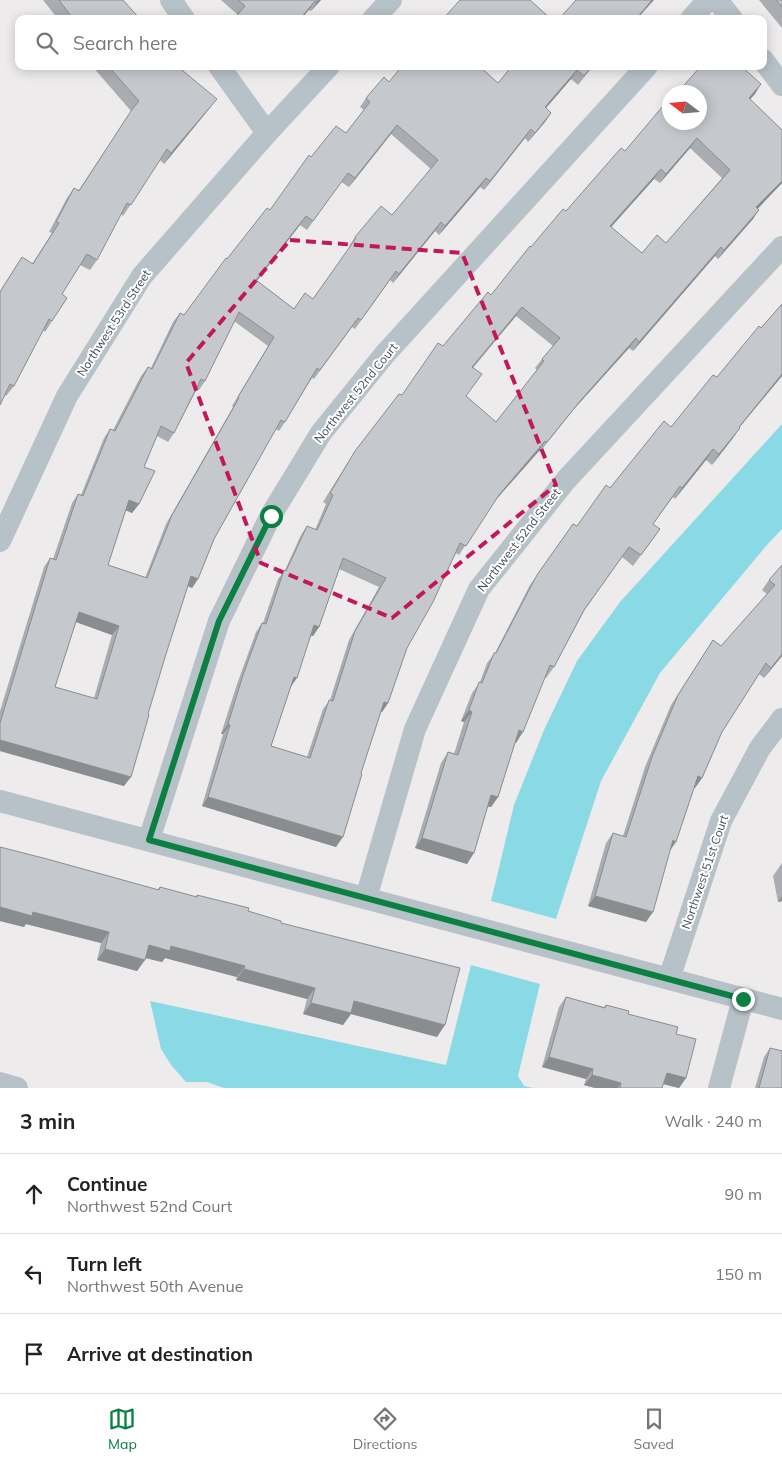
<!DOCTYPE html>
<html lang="en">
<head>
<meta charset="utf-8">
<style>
  body { margin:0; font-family:Mulish,sans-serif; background:#f6f6f6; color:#222 }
  .compass { position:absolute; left:662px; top:85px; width:45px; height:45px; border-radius:50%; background:#fff; box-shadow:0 2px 12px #0003; rotate:286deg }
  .stop { position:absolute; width:15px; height:15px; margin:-11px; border:4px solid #0b8043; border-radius:50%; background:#fff }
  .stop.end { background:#0b8043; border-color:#fff; box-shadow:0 1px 5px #0008 }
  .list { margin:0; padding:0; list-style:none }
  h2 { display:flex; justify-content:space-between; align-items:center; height:65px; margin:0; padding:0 20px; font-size:21px }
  h2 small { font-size:16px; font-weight:400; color:#767676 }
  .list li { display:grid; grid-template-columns:32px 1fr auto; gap:15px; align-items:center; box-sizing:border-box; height:80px; padding:0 20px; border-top:1px solid #e0e0e0 }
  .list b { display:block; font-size:19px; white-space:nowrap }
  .list p { margin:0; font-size:16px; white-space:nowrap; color:#767676 }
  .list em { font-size:16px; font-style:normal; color:#767676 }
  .icon { flex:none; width:28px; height:28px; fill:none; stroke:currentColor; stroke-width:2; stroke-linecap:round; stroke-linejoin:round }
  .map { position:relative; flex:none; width:782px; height:1088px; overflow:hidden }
  .search { position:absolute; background:#fff; box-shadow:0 2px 12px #0003; left:15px; right:15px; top:15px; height:55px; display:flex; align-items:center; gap:12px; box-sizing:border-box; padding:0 18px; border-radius:10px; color:#767676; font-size:19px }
  .sheet { height:305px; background:#fff }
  nav { display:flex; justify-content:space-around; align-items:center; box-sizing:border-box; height:70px; border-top:1px solid #e0e0e0; background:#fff; font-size:14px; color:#767676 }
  nav a { display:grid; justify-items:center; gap:2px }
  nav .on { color:#0b8043 }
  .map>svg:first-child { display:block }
</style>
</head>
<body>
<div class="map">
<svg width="782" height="1088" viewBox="0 0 782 1088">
  <rect width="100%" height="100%" fill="#eeebec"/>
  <!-- water -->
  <path fill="#8adae6" d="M782,424v105l-16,17 -106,127 -59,108 -45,138 -65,-18 23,-96 30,-75 33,-69 43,-59z
    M471,965l69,19 -22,92 6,10 9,2h-309l-17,-6h-21l-15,-17 -10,-16 -11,-48 296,64z"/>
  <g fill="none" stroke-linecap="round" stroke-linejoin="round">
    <!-- street -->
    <path stroke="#b7c1c8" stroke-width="22" d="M171,0l13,19
      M717,0l15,19
      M373,19l18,-19
      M691,19l17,-19
      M763,60l19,25
      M219,66l48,67
      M0,541l67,-145 75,-120 125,-143 62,-67
      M0,801l782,208
      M149,840l70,-219 52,-106 50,-82 64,-79 262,-288
      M366,898l49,-169 64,-140 87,-109 216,-233
      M669,979l52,-158 39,-73 22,-29
      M0,1083l17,5
      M719,1088l24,-89"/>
  </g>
  <!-- wall -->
  <path fill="#a9adb1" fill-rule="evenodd" d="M43,0h80l17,19h-82z
    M221,0h100l-10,11 -2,-1 -71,5z
    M759,0h23v28z
    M92,66h85l32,43 -45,55 -4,-4 -37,56 -2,-2 -24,46 -7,10 -10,-5 -18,29 -10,27 -7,11 -2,-2 -29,56 -8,10 -1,-1 -5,10v-114l22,-34 10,7 20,-31 -3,-1 18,-34 7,-10 5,2 52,-79z
    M593,66l-15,19 -7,-6 -25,29 5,5 -6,9 -17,20 -3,-4 -41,52 -4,-3 -41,48 -4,-4 -42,52 -3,-3 -35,49 -3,-2 -38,52 -2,-1 -27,44 -6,9 -3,-2 -62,110 -16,40 -6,9 -4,-2 -22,68 -42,132 -124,-35v-40l44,-144 6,-9 3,1 19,-56 6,-9 3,1 23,-57 6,-9 3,1 28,-54 7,-9 3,1 22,-46 7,-9 4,2 43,-56 43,-49 41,-53 35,-24 18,-23 -4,-3 6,-9 23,-16 109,1zM391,134l40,35 -39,46 -37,22 -6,9 1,1 -37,52 -19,10 -37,-28 43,-56 7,5 34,-48 8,5zM234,321l34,25 -36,60 1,1 -67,117 -21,54 -37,-13 18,-55 6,3 7,-9 5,-37 13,-31 11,6 6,-9 23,-44 2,1 6,-9zM76,622l36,13 -18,63 -39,-11z
    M755,94l-5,5 32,31v53l-25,26 -4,10 -35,40 -3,-3 -82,95 -4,-3 -55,61 -34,43 -1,-1 -45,51 -35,53 -3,-2 -49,95 -19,55 -6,9h-1l-45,135 -134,-41 21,-72h-2l16,-50 19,-52 6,-9h1l15,-44 7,-9 16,-35 6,-9 8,4 11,-26 -3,-2 32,-51 88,-105 48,-51 40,-48 94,-96 45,-29zM690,148l32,30 -56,65 -24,10 -31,-26 43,-48 6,4zM516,316l37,30 -11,13 -7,9 2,2 -41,52 -30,-26 7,-28zM339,569l40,18 -30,53 -19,60 -7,9 -16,48 -36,-11 19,-59 21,-51h2l6,-9z
    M782,304v72l-42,51 -7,11 -21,27 -6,-5 -31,39 -2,-2 -20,27 7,5 -27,37 -11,-9 -38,54 -30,56 -8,11 -1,-1 -29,66 -1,-1 -17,55 -7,10h-3l-21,57 -52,-16 26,-85 7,-11 6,2 10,-32 -3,-1 11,-28 8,-11 7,-19 8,-10 35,-68 43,-61 4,2 33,-38 61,-61 46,-50z
    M782,565v91l-18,22 -5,-4 -37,58 -20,46 -7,10h-1l-24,62 -24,72 -58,-16 18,-63 7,-10 10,3 22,-69 26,-62 42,-65 8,6 46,-52 -5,-4 7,-10z
    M782,863v38l-4,1 -5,-26z
    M160,887l36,10 1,-2 51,16 33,12 156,114 -86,-23 -8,11 -40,-11 4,-15 -71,-19 1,-3 -72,-19 -3,4 -17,-4 -8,13 -40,-11 4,-17 -75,-19 -2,3 -24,-6 158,-32z
    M566,997l38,10 2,-2 70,29 10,44 -7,10 -16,-4 -1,4h-67l-11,-3 2,-6 -44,-12 17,-60z
    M770,1048l12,40h-27l9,-31z"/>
  <!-- shaded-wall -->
  <path fill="#8a8d90" d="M319,0h2l-10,11 6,-9z
    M652,0h2l-17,19h-1z
    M315,1l-6,9 -8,9h-1z
    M577,70l-6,9 -32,37 6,-9z
    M761,84l-6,10 -12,13 6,-9z
    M217,99l-8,10 -45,55 7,-11z
    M551,113l-6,9 -17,20 7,-9z
    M397,125l-6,9 -42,53 6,-9z
    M531,129l-6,9 -41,52 6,-9z
    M697,138l-7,10 -30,35 6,-9z
    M661,169l-7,10 -50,56 6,-9z
    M486,178l-6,9 -41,48 6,-9z
    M782,181v2l-32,34 6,-10z
    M759,210l-6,9 -35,40 6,-9z
    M306,216l-6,9 -50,64 6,-9z
    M441,222l-6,9 -42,52 6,-9z
    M721,247l-6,9 -82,95 6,-9z
    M522,307l-6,9 -51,60 7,-9z
    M636,338l-7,10 -55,61 -34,43 41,-52z
    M782,374v2l-51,61 8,-10z
    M740,428l-7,10 -21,27 7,-11z
    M545,441l-6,10 -47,53 7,-9z
    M713,449l-7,11 -31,39 7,-11z
    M129,500l10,4 -7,9 -9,-4z
    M191,576l7,3 -6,9 -7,-3z
    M79,612l40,14 -7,9 -39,-14z
    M314,625l5,2 -6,9 -5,-1z
    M782,654v2l-18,22 7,-10z
    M294,677l3,1 -7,10z
    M384,702l4,1 -6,9 -4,-1z
    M469,710l3,2 -8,10 -3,-1z
    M228,724l2,1 -7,9h-2z
    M519,730l4,2 -7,11 -4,-2z
    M0,740l131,37 -7,9 -124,-35z
    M698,776l4,2 -7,10 -4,-2z
    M491,795l7,2 -7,10 -7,-2z
    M208,797l135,40 -7,10 -134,-41z
    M422,838l52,15 -7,11 -52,-16z
    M673,840l3,2 -7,10z
    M595,896l58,16 -7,10 -58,-16z
    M782,896v5l-4,1z
    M0,907l33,5 76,20 -8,11 -75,-19 -2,3 -24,-6z
    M149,945l22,1 74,20 -8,11 -72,-19 -3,4 -21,-5z
    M105,949l40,11 -8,11 -40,-11z
    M244,969l71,19 -8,11 -71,-19z
    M354,1001l91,24 -8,12 -86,-23 -8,11 -40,-11 8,-11z
    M549,1057l44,12 -7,10 -44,-12z
    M667,1073l19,5 -7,10 -20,-5z
    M592,1075l29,8 -3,5h-23l-11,-3z"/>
  <!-- building -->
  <path fill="#c5c9ce" stroke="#8a8d90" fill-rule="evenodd" d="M59,0h64l17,19h-67z
    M238,0h81l-2,2 -2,-1 -15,18h-66l11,-13z
    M460,0h70l21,19h-108z
    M576,0h76l-16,19h-77z
    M776,0h6v7z
    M108,66h69l40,33 -46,54 -4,-4 -36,56 -4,-2 -30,57 -10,-6 -25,40 5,4 -15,23 -3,-2 -35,67 -4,-2 -10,21v-113l22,-35 11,7 26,-41 -3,-1 18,-34 5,3 52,-80 8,-10z
    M402,66h77l19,17 14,-17h80l-8,10 -7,-6 -32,37 6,6 -16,20 -4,-4 -41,52 -4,-3 -41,48 -4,-4 -42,52 -3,-3 -35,49 -3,-2 -38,52 -3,-2 -32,54 -4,-2 -67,119 -16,40 -7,-3 -25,78 -18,60 1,1 -18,62 -131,-37v-17l50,-165 6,2 22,-66 5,2 27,-67 5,2 33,-64 4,2 28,-56 4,2 42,-57 1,1 40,-51 3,2 39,-55 2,2 25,-31 10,7 24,-31 -4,-4 18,-21 5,5zM397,125l41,35 -46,55 -11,-9 -26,31 1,1 -43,61 -8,-6 -11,16 -38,-29 50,-64 7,5 35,-48 7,5zM239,312l35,25 -36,60 1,1 -67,117 -25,63 -39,-13 21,-65 10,4 16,-33 -11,-4 17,-41 13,7 27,-54 4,2zM79,612l40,14 -22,73 -42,-12z
    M701,66h40l20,18 -12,14 33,32v51l-26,26 3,3 -35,40 -3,-3 -82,95 -3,-4 -55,62 -34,42 -2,-1 -46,54 -33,51 -6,-3 -27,59 -26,46 -19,55 -4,-1 -23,71 1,1 -19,63 -135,-40 22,-72 -2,-1 15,-49 19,-52 4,1 18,-54 2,1 21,-45 10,4 16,-35 -3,-2 25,-42 44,-57 3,1 36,-52 5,3 45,-54 3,3 39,-49 1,1 32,-38 3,2 55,-63 4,3 43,-51 2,1v21h30v-30h-22zM697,138l33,32 -64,73 -9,-8 -15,18 -32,-27 51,-57 5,5zM522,307l38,31 -18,21 2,2 -48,61 -30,-26 16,-22 -10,-7zM343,558l43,20 -31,53 -22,70 -4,-1 -19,58 -39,-12 23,-69 3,1 17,-53 5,2z
    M782,304v70l-43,53 1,1 -21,26 -6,-5 -31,39 -2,-2 -27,38 7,5 -19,26 -12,-8 -45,63 -30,57 -4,-2 -27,67 -4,-2 -21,67 -7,-2 -17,58 -52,-15 26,-86 10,3 14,-43 -3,-2 10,-28 3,1 12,-30h2l41,-78 36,-51 4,2 29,-41 4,3 54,-67 7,6 42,-52 4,2 42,-51 2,2z
    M782,565v89l-11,14 -5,-5 -44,69 -20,46 -4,-2 -22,66 -3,-2 -20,72 -58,-16 18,-63 13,4 26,-80 26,-62 35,-55 8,6 54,-61 -6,-5z
    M0,847l47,12 112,31 1,-3 37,10v-2l52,13 -1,3 33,10v2l179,45 -15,57 -91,-24 -3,12 -40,-10 4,-15 -71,-19 1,-3 -74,-20 -1,5 -21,-6 -4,15 -40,-11 4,-17 -76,-20 -1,4 -32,-9z
    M566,997l39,11 1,-3 23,6 -1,3 50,13 -2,7 20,5 -10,39 -19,-5 -5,15h-42l1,-5 -29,-8 1,-6 -44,-12z
    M770,1048l12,3v37h-23z"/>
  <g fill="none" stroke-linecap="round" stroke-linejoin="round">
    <!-- route -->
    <path stroke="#0b8043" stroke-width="6" d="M271,516l-52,105 -70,219 594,159"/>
  </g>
  <!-- marked area -->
  <path fill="none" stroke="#c2185b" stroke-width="4" stroke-dasharray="10 6" stroke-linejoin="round" d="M290,240l172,13 94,232 -164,133 -131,-55 -75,-200z"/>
  <g text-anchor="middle" stroke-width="4" stroke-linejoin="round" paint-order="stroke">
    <!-- street labels -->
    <g font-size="12" fill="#455058" stroke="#fff">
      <text transform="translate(114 323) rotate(-57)" y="4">Northwest 53rd Street</text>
      <text transform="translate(356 393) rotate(-51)" y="4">Northwest 52nd Court</text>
      <text transform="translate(519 540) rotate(-52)" y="4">Northwest 52nd Street</text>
      <text transform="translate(705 872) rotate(-71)" y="4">Northwest 51st Court</text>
    </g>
  </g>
</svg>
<svg class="compass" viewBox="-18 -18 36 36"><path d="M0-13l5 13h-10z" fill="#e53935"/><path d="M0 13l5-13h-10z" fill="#767676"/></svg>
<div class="stop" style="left:271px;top:516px"></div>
<div class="stop end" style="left:743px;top:999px"></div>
<div class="search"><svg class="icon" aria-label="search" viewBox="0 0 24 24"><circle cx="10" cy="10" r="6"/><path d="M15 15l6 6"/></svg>Search here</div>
</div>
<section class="sheet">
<h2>3 min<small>Walk · 240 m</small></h2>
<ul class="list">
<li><svg class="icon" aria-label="ahead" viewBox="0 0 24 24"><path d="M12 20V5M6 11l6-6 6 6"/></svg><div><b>Continue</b><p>Northwest 52nd Court</p></div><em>90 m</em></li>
<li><svg class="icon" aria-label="left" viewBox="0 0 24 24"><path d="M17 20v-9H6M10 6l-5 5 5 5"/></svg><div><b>Turn left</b><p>Northwest 50th Avenue</p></div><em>150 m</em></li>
<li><svg class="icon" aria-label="arrive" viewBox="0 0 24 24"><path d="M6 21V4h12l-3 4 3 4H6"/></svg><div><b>Arrive at destination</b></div></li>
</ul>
</section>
<nav>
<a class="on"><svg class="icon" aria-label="map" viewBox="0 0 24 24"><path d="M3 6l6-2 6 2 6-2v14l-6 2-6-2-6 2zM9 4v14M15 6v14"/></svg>Map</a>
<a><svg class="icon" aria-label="directions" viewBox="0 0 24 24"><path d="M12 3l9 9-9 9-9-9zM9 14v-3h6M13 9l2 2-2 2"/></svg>Directions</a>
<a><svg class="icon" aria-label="saved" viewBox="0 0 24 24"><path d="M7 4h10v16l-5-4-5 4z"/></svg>Saved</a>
</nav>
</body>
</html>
